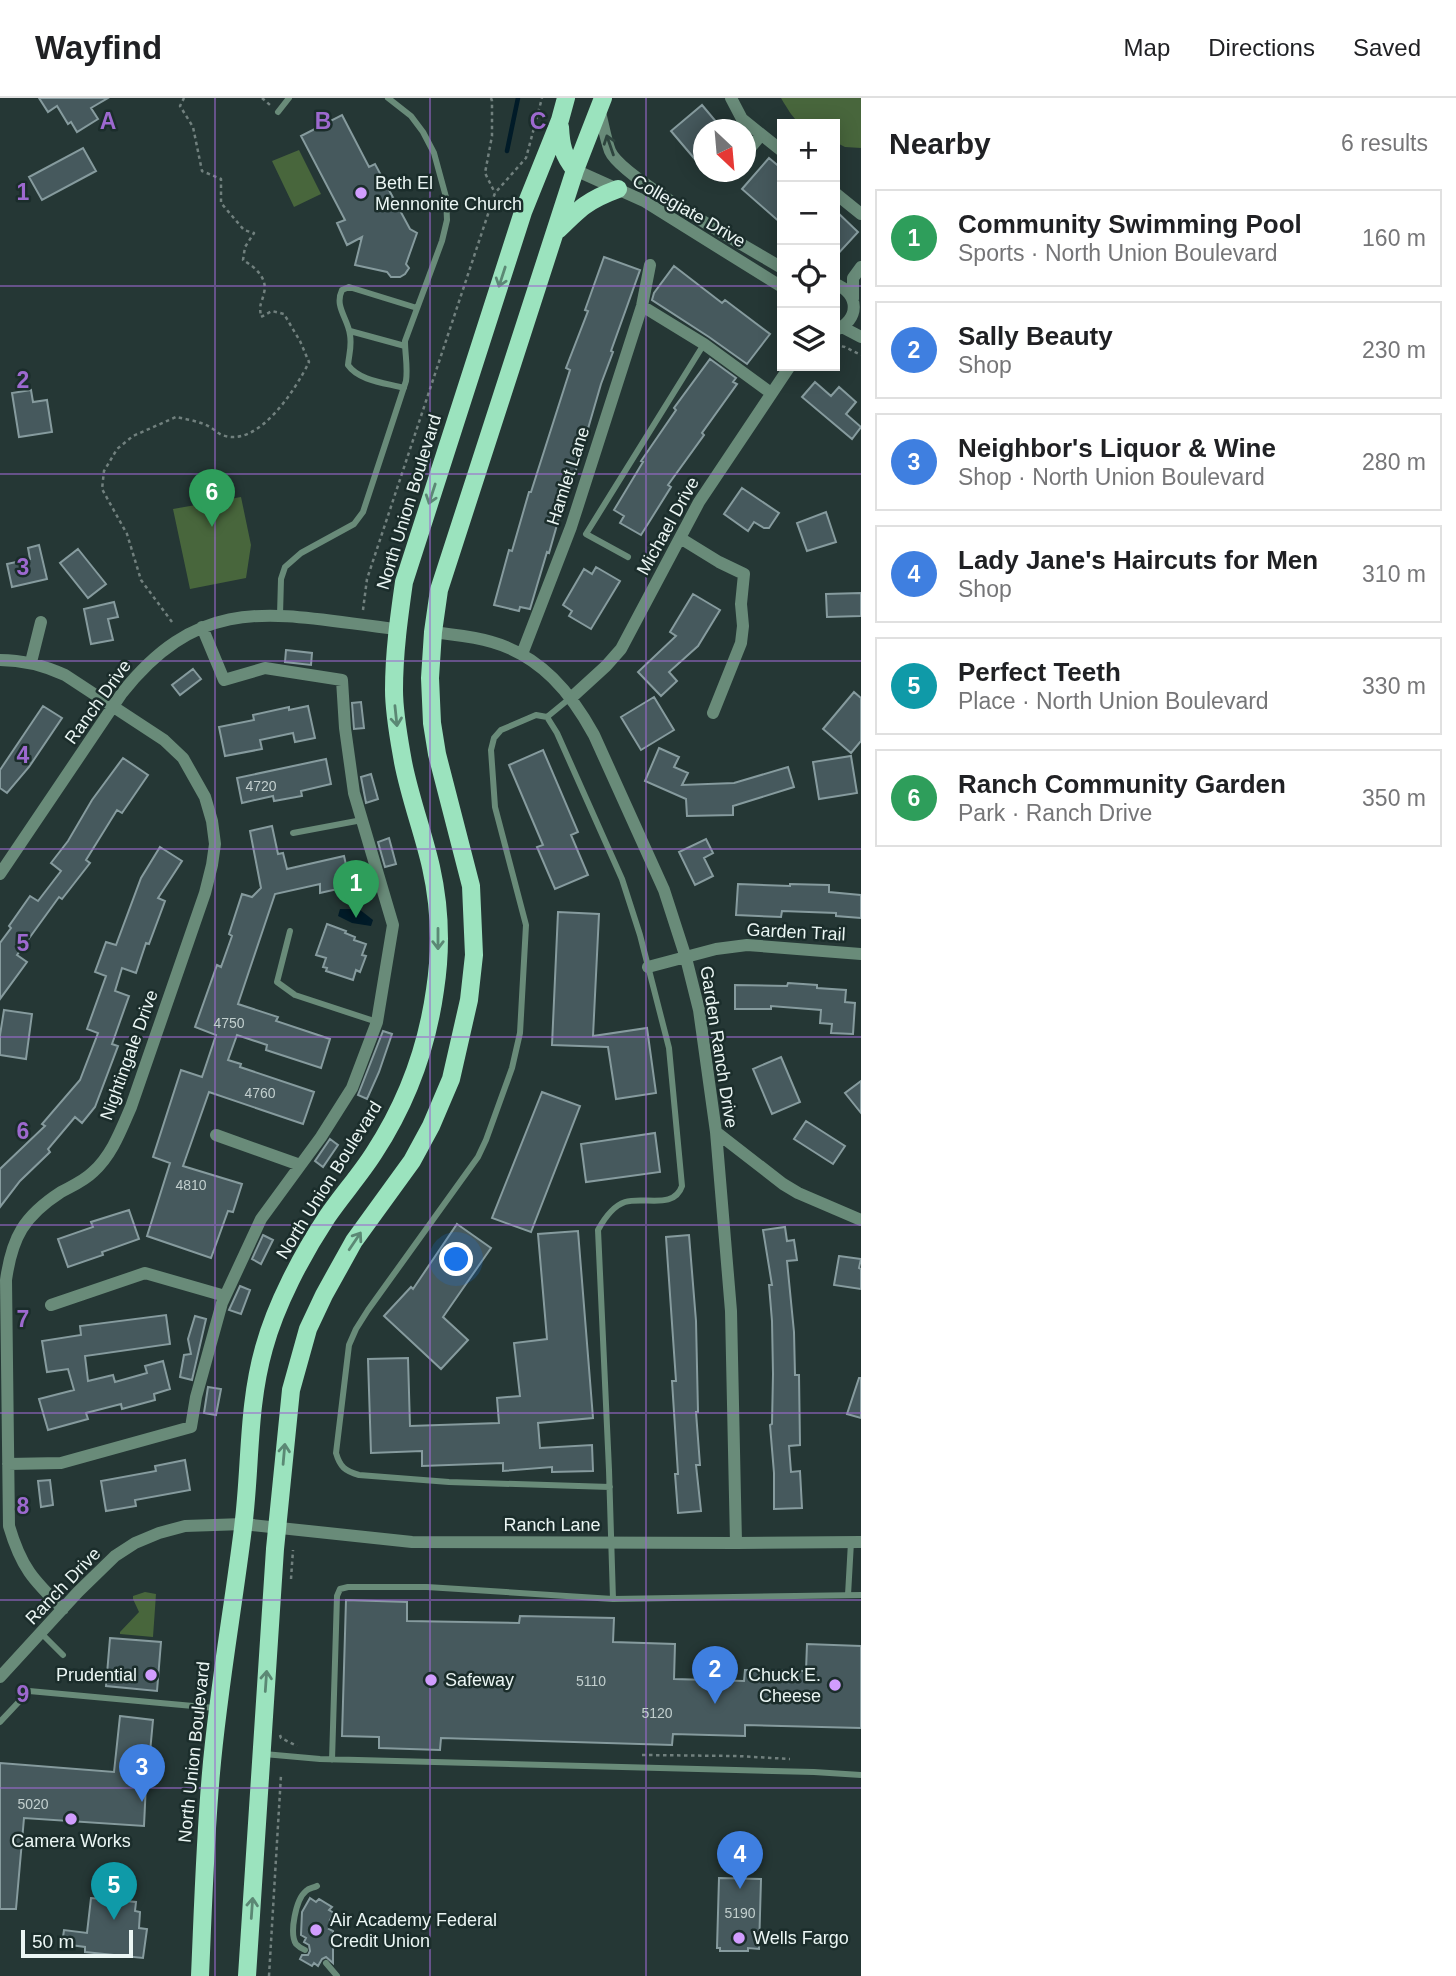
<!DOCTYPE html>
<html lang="en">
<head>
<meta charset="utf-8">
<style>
  body { margin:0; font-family:Helvetica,sans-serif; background:#f2f2f2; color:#202124 }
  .controls { position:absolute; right:21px; top:21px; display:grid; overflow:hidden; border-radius:0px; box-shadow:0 4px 18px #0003 }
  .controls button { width:63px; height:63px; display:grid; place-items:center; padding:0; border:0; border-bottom:2px solid #e0e0e0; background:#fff; color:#202124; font:35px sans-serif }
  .compass { position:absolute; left:693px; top:21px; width:63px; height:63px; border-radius:50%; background:#fff; box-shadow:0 4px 18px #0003; rotate:154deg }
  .scale { position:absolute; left:21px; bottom:18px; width:112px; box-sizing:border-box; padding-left:7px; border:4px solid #ebf6f4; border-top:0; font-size:19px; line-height:24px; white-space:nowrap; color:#ebf6f4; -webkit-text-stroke:5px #1b2d2b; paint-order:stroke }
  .you { position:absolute; left:457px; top:1162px; width:24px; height:24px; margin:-18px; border:5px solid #fff; border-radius:50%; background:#1a73e8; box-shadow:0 0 0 10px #1a73e833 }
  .badge { display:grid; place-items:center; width:46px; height:46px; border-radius:50%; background:#2563eb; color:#fff; font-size:23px; font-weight:700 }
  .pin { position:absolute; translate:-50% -58px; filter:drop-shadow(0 2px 4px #0008) }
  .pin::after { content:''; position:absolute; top:37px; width:24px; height:21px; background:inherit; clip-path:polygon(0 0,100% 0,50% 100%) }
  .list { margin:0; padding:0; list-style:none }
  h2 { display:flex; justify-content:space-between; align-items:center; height:91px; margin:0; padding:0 28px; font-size:30px }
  h2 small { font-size:23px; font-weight:400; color:#757577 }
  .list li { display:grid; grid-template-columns:46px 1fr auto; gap:21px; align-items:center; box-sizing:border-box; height:98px; margin:0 14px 14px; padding:0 14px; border:2px solid #e0e0e0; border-radius:0px }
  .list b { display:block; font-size:26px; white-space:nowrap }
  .list p { margin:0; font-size:23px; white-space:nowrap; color:#757577 }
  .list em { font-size:23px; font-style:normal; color:#757577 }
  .icon { flex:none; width:38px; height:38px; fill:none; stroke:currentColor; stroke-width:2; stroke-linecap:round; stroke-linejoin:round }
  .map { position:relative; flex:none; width:861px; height:1878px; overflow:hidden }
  header { display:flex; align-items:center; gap:42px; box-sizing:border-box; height:98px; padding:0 35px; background:#fff; border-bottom:2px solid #e0e0e0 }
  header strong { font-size:33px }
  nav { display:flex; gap:38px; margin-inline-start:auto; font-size:24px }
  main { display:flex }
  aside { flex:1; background:#fff }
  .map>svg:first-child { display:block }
</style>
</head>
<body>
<header>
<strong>Wayfind</strong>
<nav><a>Map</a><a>Directions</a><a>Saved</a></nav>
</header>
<main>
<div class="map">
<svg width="861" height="1878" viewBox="0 0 861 1878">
  <rect width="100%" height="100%" fill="#253735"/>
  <!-- green -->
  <path fill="#48663c" d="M781,0h80v50l-16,-1 -10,-5v-18c-37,0 -35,6 -54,-26z
    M299,52l22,44 -27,13 -22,-46z
    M241,399l10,48 -5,33 -56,11 -17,-80z
    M145,1494l11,2 -3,43 -33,-3v-2l19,-20 -6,-13v-3z"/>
  <!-- water -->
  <path fill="#011b28" d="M340,811h19l14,11 -2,6 -19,-3 -14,-7z"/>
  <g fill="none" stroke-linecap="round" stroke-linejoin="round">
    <!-- stream -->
    <path stroke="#011b28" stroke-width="4.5" d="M507,53l11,-53"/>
  </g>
  <!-- building -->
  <path fill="#46595d" stroke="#869b9e" stroke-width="2" d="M39,0h69l-17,10 7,11 -21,13 -6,-10 -3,2 -11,-18 -9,6z
    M702,7l21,25h-19v40l-33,-39z
    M342,17l27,52 6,-3 35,65 7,4 -11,31 3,4 -4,6 -5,3h-9l-4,-5 -32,-7 7,-28 -15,8 -10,-22 8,-3 -44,-84z
    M83,50l13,23 -54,29 -13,-23z
    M769,60l13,11v55l-40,-35z
    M835,112l23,22 -23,25z
    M604,159l36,13 -29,81 2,1 -12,32 -32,110 -3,-1 -17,60 -2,-1 -17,57 -10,-2 -1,4 -25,-6 15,-55 3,1 17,-59h2l39,-122 -4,-2 22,-57 -3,-1z
    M674,168l48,37 3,-3 45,34 -23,30 -38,-27 -57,-37 2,-7z
    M710,261l26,19 -3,4 4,2 -35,49 2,2 -36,50 3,2 -30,48 -21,-12 4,-7 -10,-6 29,-48 -2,-1 35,-51 -2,-2z
    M815,284l16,14 8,-9 17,15 -10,12 15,13 -9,12 -50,-42z
    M31,292l2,12 14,-2 5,32 -33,5 -7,-44z
    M742,390l37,25 -10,15h-5l-10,-6 -6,9 -24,-17z
    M826,414l10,30 -29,9 -10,-28z
    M39,447l8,34 -35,8 -5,-23 23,-5 -2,-11z
    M78,451l28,35 -18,14 -28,-35z
    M596,469l24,14 -29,48 -22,-13 3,-5 -9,-6 21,-36 8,5z
    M861,495v23l-34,1 -1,-23z
    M693,496l27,16 -22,36 -29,26 8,9 -16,15 -23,-24 38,-36 -6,-4z
    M114,504l4,15 -10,2 5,21 -22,4 -7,-35z
    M286,552l26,3 -1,12 -26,-3z
    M193,571l8,10 -21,16 -8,-10z
    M854,594l7,6v43l-10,12 -28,-24z
    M654,599l20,33 -33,20 -20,-33z
    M361,604l3,26 -10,1 -2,-26z
    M43,608l19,12 -33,49 -22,26 -7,-5v-18z
    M308,608l7,32 -20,4 -2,-9 -33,7 2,9 -37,7 -6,-29 35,-7 -1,-5 36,-8v3z
    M659,650l20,9 -5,10 14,6 -6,12 52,-2 54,-16 6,20 -61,19v9l-46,1 -1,-17 -41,-18z
    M543,652l35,82 -7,3 17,40 -33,14 -18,-42 6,-2 -34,-80z
    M851,658l6,37 -38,6 -6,-37z
    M123,660l25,17 -26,38 -5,-3 -31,50 4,3 -28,36 -3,-2 -42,58 10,7 -27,37v-56l11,-15 -2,-2 21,-30 8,5 23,-30 -10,-8 17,-22 24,-41z
    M326,661l5,25 -30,7 1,5 -28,5 -1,-5 -31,7 -5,-25z
    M371,676l7,25 -12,4 -5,-26z
    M272,728l6,28 5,-1 4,16 57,-13 7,30 -31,7v-9l-45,10 -37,110 40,13 -2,4 54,18 -9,29 -55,-18 1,-5 -30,-10 -9,25 13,4 -1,3 74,25 -11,32 -94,-32 -26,74 59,18 -9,28 -5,-1 -17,47 -64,-22 23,-73 -17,-6 28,-87 21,7 14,-42 -21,-8 22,-62 4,2 11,-31 -3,-2 13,-40 10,3 9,-9 -11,-57z
    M389,740l7,26 -11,3 -7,-25z
    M706,741l7,14 -9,5 9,18 -18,9 -16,-33z
    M160,749l22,14 -24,37 7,3 -16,43 -3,-1 -10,30 -14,-5 -7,23 14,5 -17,48 6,2 -23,61 -13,16 -7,-6 -27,32 2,3 -30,29 -20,26v-38l45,-43 -3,-2 38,-44 18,-47 -11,-4 19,-53 -11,-4 11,-30 10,3 25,-67z
    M738,786l52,2v-2l39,1v7l32,3v23l-25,-2v-3l-54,-2 -1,6 -45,-2z
    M558,814l41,2 -6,122 54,-8 9,65 -40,6 -8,-52 -56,-2z
    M327,826l19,7 -1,2 10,4 -1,3 12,4 -4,11 4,1 -6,16 -4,-2 -3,10 -27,-9 1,-3 -4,-1 3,-9 -10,-3z
    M788,885l29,2v3l29,2 -1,12 10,1 -2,31 -22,-1 1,-9 -12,-1 1,-13 -50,-4v3h-36v-24l52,1z
    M4,912l28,4 -6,45 -26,-4v-20z
    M383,933l9,3 -13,38 -12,27 -9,-4z
    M781,959l19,45 -28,12 -19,-45z
    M861,983v32l-16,-20z
    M542,994l38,14 -49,126 -39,-14z
    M806,1023l39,25 -12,18 -39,-25z
    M655,1035l5,39 -74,10 -5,-38z
    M330,1041l8,6 -15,22 -8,-6z
    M129,1112l10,29 -37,13 1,3 -35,12 -10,-28 35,-12 -2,-5z
    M457,1126l34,24 -48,69 25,23 -27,29 -57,-53 27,-29 2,2z
    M785,1129l2,14 7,-1 3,20 -10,1 7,71 1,43h4l1,70 -11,1 2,26 9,-1 2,37 -28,1v-36l-4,-48 2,-1 1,-50 -1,-53 -3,-36h3l-9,-55z
    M578,1133l15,187 -55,5 2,25 52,-3 1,26 -41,1v-5l-49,4v-8l-81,3v-15l-51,2 -3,-94 40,-1 2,68 89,-3 -2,-25 23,-2 -6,-53 33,-4 -9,-105z
    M263,1137l10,5 -12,24 -9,-5z
    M689,1137l7,86 2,91h-2l4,53h-4l5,46 -23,2 -3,-39h3l-6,-93h4l-10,-144z
    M839,1158l22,3 -2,9 2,1v20l-27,-4z
    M240,1188l10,4 -9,24 -12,-4z
    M166,1217l4,29 -85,12 3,25 25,-6 2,7 32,-9 -2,-7 18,-5 7,28 -16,5 1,6 -33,9 -1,-5 -35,9 2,6 -40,11 -9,-31 35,-9 -6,-21 -21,3 -5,-31 39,-6 -1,-9z
    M195,1218l11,3 -14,61 -12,-3 4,-22 7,-1 -3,-15z
    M859,1280h2v40l-14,-4z
    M208,1289l13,2 -5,26 -12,-2z
    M185,1362l5,30 -55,10 1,6 -30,5 -5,-30 55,-10 -1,-5z
    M50,1382l3,25 -12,2 -3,-26z
    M346,1502l61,2v19l112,2 1,-7 94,2 -1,24 62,2 -1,35 70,2 1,-11 61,1 1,-27 54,2v82l-116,-3v11l-72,-2 -1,11 -231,-7 -1,12 -61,-2v-11l-37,-1z
    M110,1540l51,4 -4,49 -51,-5z
    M120,1618l33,4 -4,43 -2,-1 -3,64 -120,-8 -8,91h-16v-146l114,9z
    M719,1780l42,1 -2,70 -11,-1v3h-28v-3h-3z
    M91,1800l45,4 -1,9 5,1 -1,16 8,1 -4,29 -58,-6v-5l-23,-3 2,-14 23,3z
    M310,1800l6,4 3,-3 13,8 -3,3 5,3 -4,7 4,2 -5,7 4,2v32l-7,-6 -4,2 -4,7 -4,-3 -2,3 -12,-7 2,-4h6l2,-4 -1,-6 -5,-3 2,-4 -5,-3 1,-23z"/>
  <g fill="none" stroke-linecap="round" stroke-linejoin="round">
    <!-- path -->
    <path stroke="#71807e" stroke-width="2.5" stroke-dasharray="3.5 3.5" stroke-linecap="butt" d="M262,0l8,7
      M491,0l1,3v35l-7,37 10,20
      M835,247l10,2 16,8
      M807,268h1
      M363,512l4,-31 128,-386 31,-35 16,-60
      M172,524l-31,-42 -14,-46 -25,-45 2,-18 13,-22 16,-13 43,-19c10,2 22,4 32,9 5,2 9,7 14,9 36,14 74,-46 87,-73l-9,-21 -16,-27 -12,-3 -11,6c-2,-14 0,-11 3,-24 4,-15 -9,-26 -21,-33l2,-13 9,-14 -10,-3 -23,-27v-24l-19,-8 -9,-44 -13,-21 4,-8
      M291,1481l2,-29
      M280,1637l1,3 16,8
      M642,1657l95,1 53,3
      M269,1878l12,-201"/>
    <!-- lane -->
    <path stroke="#698b79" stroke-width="6" d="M278,14l11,-14
      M350,233l55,15
      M404,290c-18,-5 -45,-7 -56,-23 1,-11 4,-19 2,-30 -2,-17 -16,-28 -8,-45l7,-3 68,21
      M628,459l-42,-23 118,-190
      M280,517l1,-36 4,-12 16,-14 53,-29 9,-12 43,-131c2,-14 -1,-26 -1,-40l37,-100 5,-21 -1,-23 -12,-44 -11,-21 -12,-16 -23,-18
      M569,601l-22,18 -11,-2 -35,15 -7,8 -3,12 4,57 31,118 -6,108 -8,35 -26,72 -8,17 -110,153 -12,19 -7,16 -13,108c4,14 9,18 23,22l90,7 161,5
      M547,619l10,16 65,146 18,56 29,113 13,138c-8,24 -38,10 -57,16 -12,4 -21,17 -27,28l11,240 4,129
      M293,735l69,-13
      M290,833l-13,51 18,13 82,27
      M848,1497l3,-53
      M41,1535l22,22
      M0,1624l29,-31 186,17
      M264,1656l56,5 494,13 47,3
      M332,1662l5,-164 3,-7 8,-2h79l186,12 248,-4
      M305,1852c-3,-1 -7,-4 -9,-6 -7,-11 0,-45 10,-53 3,-3 7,-3 11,-5
      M326,1865l11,13"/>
    <!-- street -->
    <path stroke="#698b79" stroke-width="12" d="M731,0l11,21 40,32
      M599,11c4,13 6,29 11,42 11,27 141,98 172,117
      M746,55l15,-18
      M575,72l69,31 138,86
      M835,95l26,21
      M835,186c25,9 25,37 0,46
      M853,201v-21l8,-11
      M642,208l62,38 67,49
      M842,229l19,10
      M680,440l39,24 25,12 -3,30 2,22 -2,17 -28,70
      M433,534c20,3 40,4 59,10 49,14 79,51 102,93l70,155 22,68 13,52 17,122 15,179 5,232
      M522,556l49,-127 71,-221 8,-41
      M0,562c24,0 43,5 65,15l99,65 19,18 22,39 7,24 3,23 -3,21 -7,28 -74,214c-10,23 -19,48 -38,65 -9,9 -21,14 -32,20 -37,24 -49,45 -55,88l3,246c12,41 24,54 54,83
      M31,564l10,-40
      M571,600l35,-32 15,-17 78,-147 91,-136
      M0,776l122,-181c83,-105 158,-77 275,-64
      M648,869l68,-18 31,-4 114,9
      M716,1034l67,52 15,9 63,27
      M216,1037l84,30
      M51,1207l94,-32 80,23
      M8,1366l53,-1 130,-36 5,-30 26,-94 39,-84 60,-82 31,-49 25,-66 16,-97 -39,-132 -9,-65 -3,-48 -77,-12 -41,12 -22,-53
      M0,1579l78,-85 37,-36 20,-13 24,-10 26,-7 58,-2 169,18 324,1 125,-1"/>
    <!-- primary -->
    <path stroke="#9be3be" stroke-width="18" d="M560,29c1,19 3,28 15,43
      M558,132c22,-22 30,-30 60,-41
      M200,1878c3,-68 5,-136 11,-203 7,-82 22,-164 32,-245 8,-61 4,-120 21,-180 12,-44 38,-93 63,-131 15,-22 33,-42 47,-64 32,-49 53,-106 61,-163 6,-39 5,-83 -4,-123 -8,-35 -21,-69 -28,-105 -4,-23 -9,-48 -9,-72 0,-37 5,-73 10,-108l119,-370 37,-92 6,-22
      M247,1878l28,-427 16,-159 17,-61 16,-34 30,-54 58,-80 19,-35 20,-47 18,-79 5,-45 -3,-69 -34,-132 -5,-31 -2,-45 3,-46 6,-42 136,-420 28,-72"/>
  </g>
  <!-- one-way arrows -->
  <defs><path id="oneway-shaft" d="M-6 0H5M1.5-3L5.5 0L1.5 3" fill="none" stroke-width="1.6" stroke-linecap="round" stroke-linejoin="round" transform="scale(1.75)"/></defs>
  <use stroke="#2e443e" href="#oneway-shaft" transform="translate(610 47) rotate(-109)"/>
  <g stroke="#5b8874">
    <use href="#oneway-shaft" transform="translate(502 179) rotate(108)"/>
    <use href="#oneway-shaft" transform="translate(432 396) rotate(108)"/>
    <use href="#oneway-shaft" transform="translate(396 618) rotate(84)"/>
    <use href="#oneway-shaft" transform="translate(438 841) rotate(90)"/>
    <use href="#oneway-shaft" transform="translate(355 1143) rotate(-56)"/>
    <use href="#oneway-shaft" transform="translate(284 1356) rotate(-85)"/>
    <use href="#oneway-shaft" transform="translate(266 1583) rotate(-86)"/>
    <use href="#oneway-shaft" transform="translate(252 1810) rotate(-86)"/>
  </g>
  <!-- grid -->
  <path fill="none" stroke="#9d69cf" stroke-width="2" stroke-opacity="0.55" d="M215,0v1878M430,0v1878M646,0v1878M0,188h782M835,188h26M0,376h861M0,563h861M0,751h861M0,939h861M0,1127h861M0,1315h861M0,1502h861M0,1690h861"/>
  <!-- markers -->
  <g fill="#d19dfe" stroke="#1b2d2b" stroke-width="2.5">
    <circle cx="361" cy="95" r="7"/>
    <circle cx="151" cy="1577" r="7"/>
    <circle cx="431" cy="1582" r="7"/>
    <circle cx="835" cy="1587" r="7"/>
    <circle cx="71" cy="1721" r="7"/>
    <circle cx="316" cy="1832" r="7"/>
    <circle cx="739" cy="1840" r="7"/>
  </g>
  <g text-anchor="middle" stroke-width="5" stroke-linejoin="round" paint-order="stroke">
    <!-- number labels -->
    <g font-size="14" fill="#c2cfce">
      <text x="261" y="693">4720</text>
      <text x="229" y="930">4750</text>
      <text x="260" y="1000">4760</text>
      <text x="191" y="1092">4810</text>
      <text x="591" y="1588">5110</text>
      <text x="657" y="1620">5120</text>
      <text x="33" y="1711">5020</text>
      <text x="740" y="1820">5190</text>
    </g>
    <!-- poi labels -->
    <g font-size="18" fill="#ebf6f4" stroke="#1b2d2b" text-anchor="start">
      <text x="375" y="91">Beth El<tspan x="375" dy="21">Mennonite Church</tspan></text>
      <text x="137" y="1583" text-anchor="end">Prudential</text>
      <text x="821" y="1583" text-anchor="end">Chuck E.<tspan x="821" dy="21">Cheese</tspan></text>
      <text x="445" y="1588">Safeway</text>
      <text x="71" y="1749" text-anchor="middle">Camera Works</text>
      <text x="330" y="1828">Air Academy Federal<tspan x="330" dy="21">Credit Union</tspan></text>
      <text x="753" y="1846">Wells Fargo</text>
    </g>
    <!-- street labels -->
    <g font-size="18" fill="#ebf6f4" stroke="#1b2d2b">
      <text transform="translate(689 113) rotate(30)" y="6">Collegiate Drive</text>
      <text transform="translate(568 378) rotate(-72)" y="6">Hamlet Lane</text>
      <text transform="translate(409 404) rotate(-73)" y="6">North Union Boulevard</text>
      <text transform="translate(668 428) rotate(-61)" y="6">Michael Drive</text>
      <text transform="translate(98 604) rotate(-54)" y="6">Ranch Drive</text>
      <text transform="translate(796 834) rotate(3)" y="6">Garden Trail</text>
      <text transform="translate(719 949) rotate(81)" y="6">Garden Ranch Drive</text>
      <text transform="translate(129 957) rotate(-70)" y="6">Nightingale Drive</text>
      <text transform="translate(329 1082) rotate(-58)" y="6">North Union Boulevard</text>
      <text x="552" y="1433">Ranch Lane</text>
      <text transform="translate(63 1488) rotate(-46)" y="6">Ranch Drive</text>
      <text transform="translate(194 1654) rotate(-84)" y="6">North Union Boulevard</text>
    </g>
  </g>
  <g font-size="23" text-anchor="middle" font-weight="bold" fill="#9d69cf" stroke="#1b2d2b" stroke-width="5" stroke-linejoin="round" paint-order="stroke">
    <text x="108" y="31">A</text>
    <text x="323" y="31">B</text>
    <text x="538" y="31">C</text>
    <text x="23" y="102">1</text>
    <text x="23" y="290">2</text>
    <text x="23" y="477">3</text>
    <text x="23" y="665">4</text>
    <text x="23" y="853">5</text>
    <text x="23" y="1041">6</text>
    <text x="23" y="1229">7</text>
    <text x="23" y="1416">8</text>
    <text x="23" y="1604">9</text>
  </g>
</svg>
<div class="controls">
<button>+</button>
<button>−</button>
<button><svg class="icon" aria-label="locate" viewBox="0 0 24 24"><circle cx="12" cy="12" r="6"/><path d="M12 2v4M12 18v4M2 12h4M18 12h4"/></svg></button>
<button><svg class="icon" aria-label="layers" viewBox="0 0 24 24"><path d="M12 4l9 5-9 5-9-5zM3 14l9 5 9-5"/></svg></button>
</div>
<svg class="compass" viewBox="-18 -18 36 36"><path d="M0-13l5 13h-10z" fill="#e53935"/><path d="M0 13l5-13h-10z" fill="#757577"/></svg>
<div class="scale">50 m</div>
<div class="you"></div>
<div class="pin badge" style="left:356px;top:820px;background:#2e9e5b">1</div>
<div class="pin badge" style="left:715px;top:1606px;background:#3f7fe0">2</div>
<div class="pin badge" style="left:142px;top:1704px;background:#3f7fe0">3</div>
<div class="pin badge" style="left:740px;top:1791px;background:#3f7fe0">4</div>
<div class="pin badge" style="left:114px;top:1822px;background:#0f9aa8">5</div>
<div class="pin badge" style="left:212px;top:429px;background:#2e9e5b">6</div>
</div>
<aside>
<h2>Nearby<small>6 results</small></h2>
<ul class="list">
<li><span class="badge" style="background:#2e9e5b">1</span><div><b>Community Swimming Pool</b><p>Sports · North Union Boulevard</p></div><em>160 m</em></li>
<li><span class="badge" style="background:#3f7fe0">2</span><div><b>Sally Beauty</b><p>Shop</p></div><em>230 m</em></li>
<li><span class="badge" style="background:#3f7fe0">3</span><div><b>Neighbor's Liquor &amp; Wine</b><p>Shop · North Union Boulevard</p></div><em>280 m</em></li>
<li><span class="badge" style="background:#3f7fe0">4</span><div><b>Lady Jane's Haircuts for Men</b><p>Shop</p></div><em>310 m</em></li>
<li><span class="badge" style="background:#0f9aa8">5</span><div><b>Perfect Teeth</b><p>Place · North Union Boulevard</p></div><em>330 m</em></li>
<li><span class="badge" style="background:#2e9e5b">6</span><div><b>Ranch Community Garden</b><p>Park · Ranch Drive</p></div><em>350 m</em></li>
</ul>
</aside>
</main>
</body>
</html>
